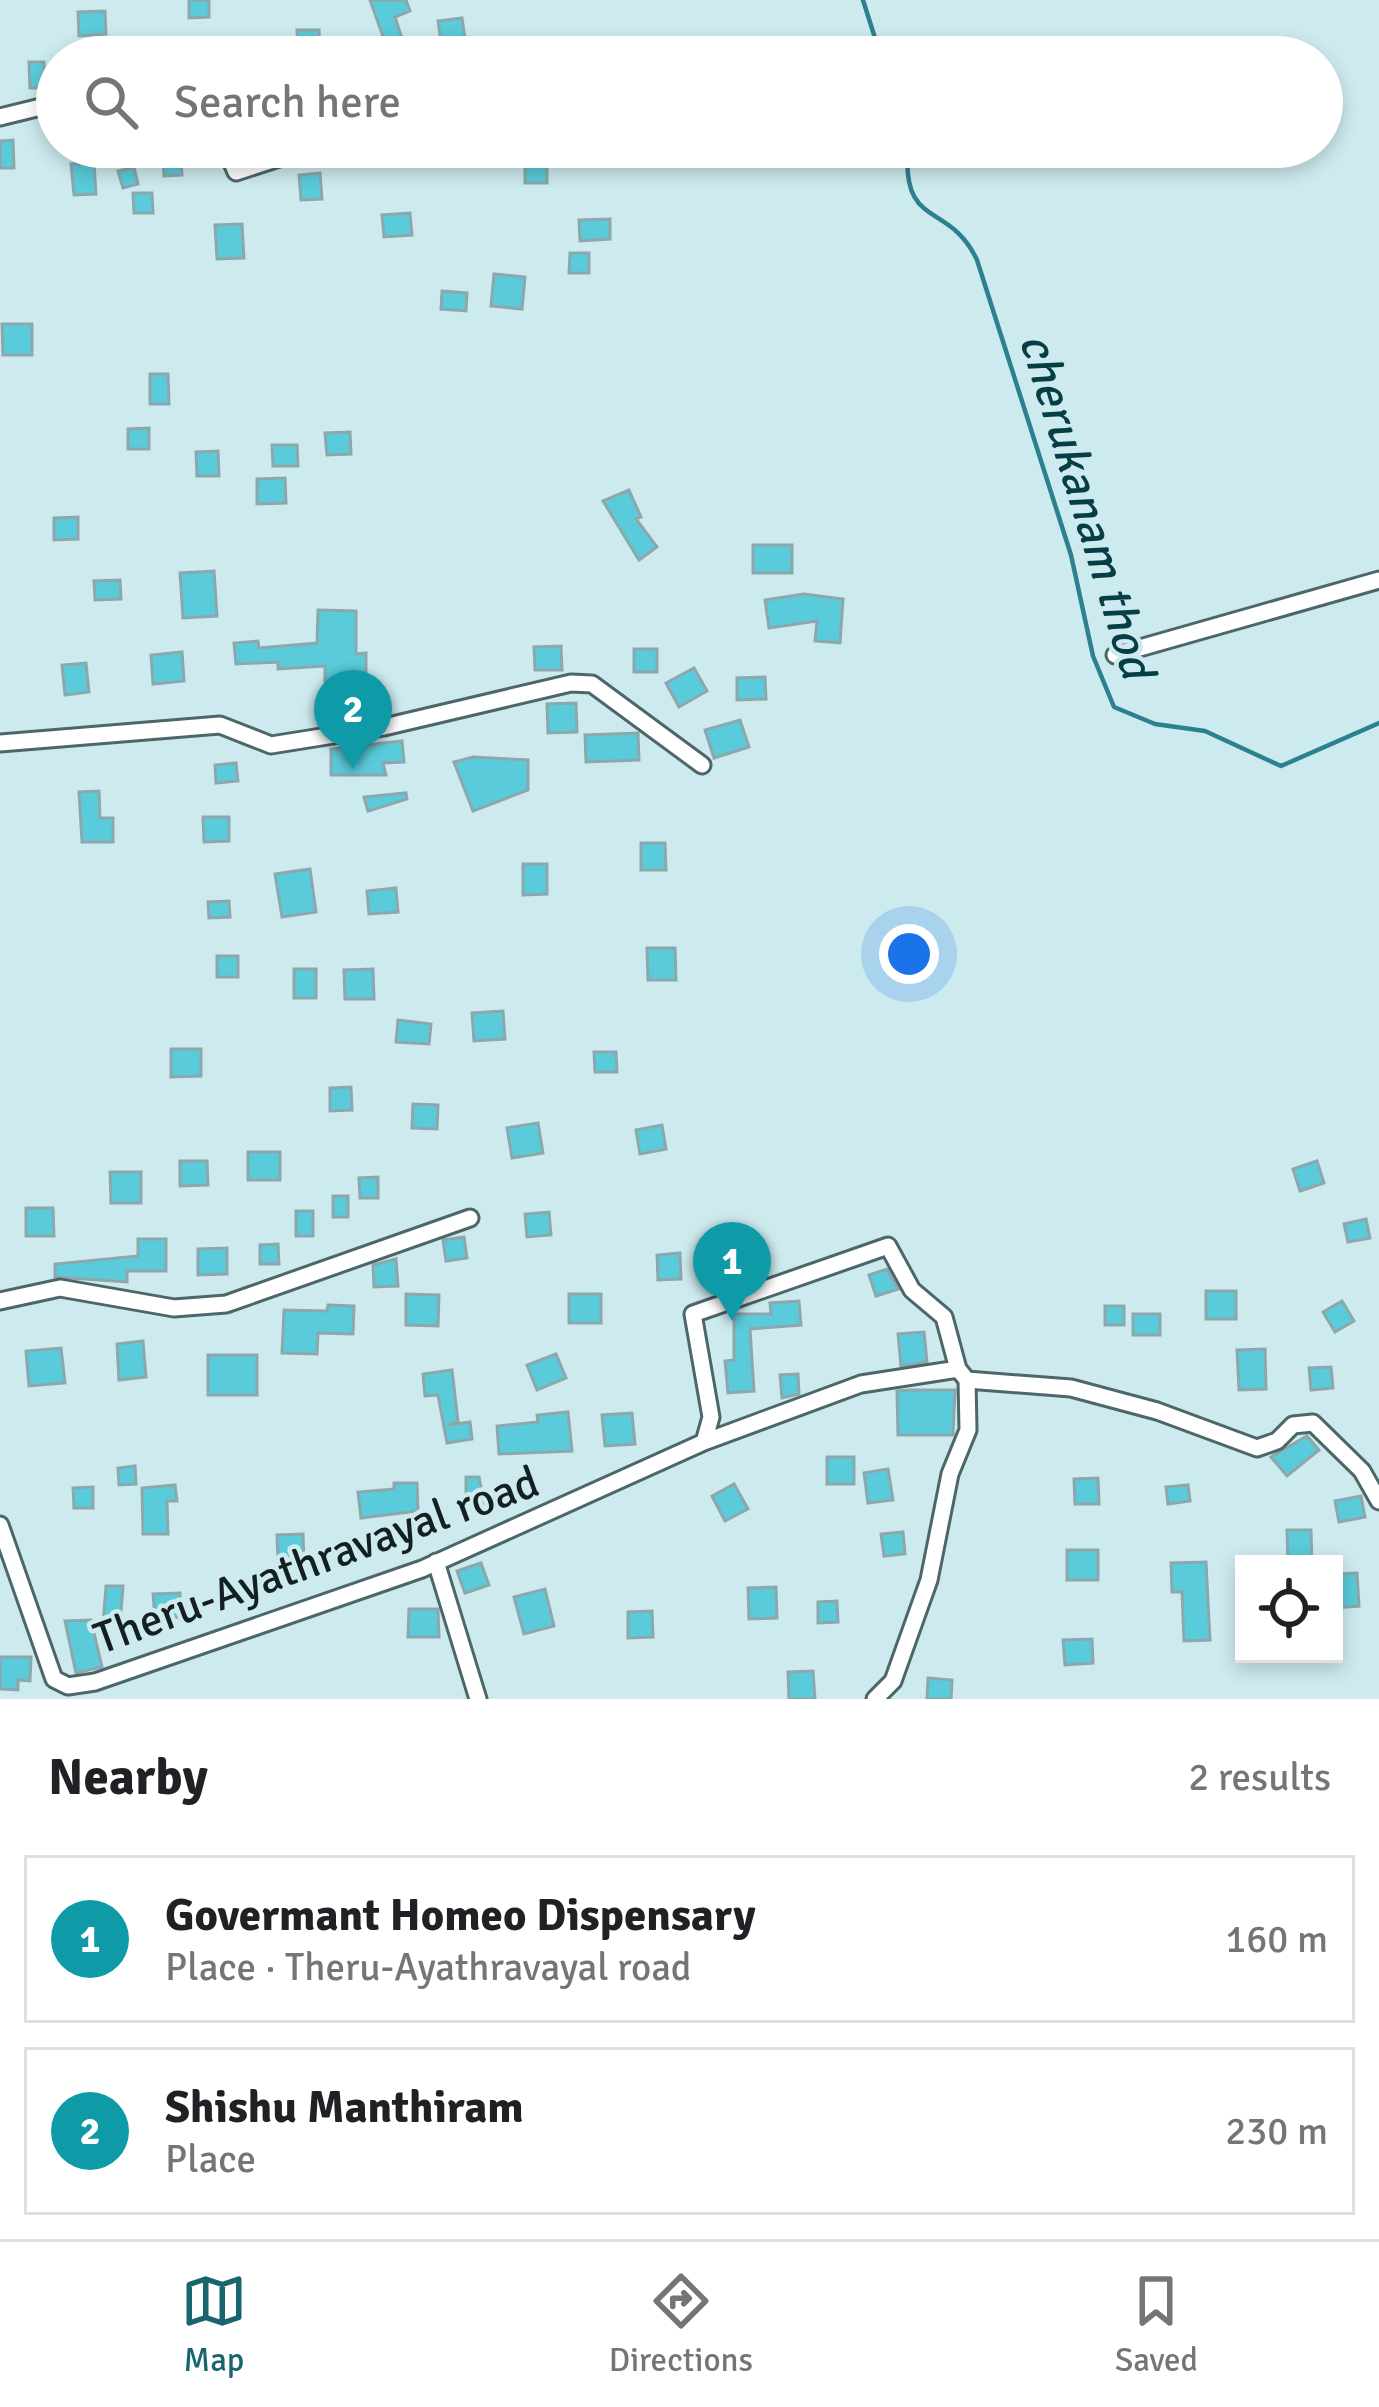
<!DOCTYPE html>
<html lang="en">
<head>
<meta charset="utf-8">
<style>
  body { margin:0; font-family:Signika,sans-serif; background:#f2f2f2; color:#202124 }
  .controls { position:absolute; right:36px; bottom:36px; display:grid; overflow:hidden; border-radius:0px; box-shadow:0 6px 18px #0003 }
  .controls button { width:108px; height:108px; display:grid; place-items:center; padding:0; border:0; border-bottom:3px solid #e0e0e0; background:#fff; color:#202124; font:60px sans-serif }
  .you { position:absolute; left:909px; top:954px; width:42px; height:42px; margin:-30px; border:9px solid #fff; border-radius:50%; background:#1a73e8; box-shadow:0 0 0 18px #1a73e833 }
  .badge { display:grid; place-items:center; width:78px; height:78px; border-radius:50%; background:#18656e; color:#fff; font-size:39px; font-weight:700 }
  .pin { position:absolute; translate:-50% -99px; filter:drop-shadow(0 3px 6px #0008) }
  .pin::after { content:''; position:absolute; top:63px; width:42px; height:36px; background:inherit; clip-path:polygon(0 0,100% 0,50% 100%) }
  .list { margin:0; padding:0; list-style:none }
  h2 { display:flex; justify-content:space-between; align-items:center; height:156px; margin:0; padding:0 48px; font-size:51px }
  h2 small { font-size:39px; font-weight:400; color:#757577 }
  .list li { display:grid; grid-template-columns:78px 1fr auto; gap:36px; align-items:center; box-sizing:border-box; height:168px; margin:0 24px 24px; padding:0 24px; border:3px solid #e0e0e0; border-radius:0px }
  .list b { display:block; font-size:45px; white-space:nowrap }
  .list p { margin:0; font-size:39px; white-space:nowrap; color:#757577 }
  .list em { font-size:39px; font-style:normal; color:#757577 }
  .icon { flex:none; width:66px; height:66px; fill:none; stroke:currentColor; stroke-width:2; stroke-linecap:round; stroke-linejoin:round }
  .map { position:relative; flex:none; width:1379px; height:1699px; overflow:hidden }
  .search { position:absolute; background:#fff; box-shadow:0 6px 18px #0003; left:36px; right:36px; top:36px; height:132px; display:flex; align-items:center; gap:30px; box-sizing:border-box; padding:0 42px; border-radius:66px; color:#757577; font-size:45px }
  .sheet { height:540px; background:#fff }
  nav { display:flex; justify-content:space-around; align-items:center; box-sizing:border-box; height:168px; border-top:3px solid #e0e0e0; background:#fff; font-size:33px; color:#757577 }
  nav a { display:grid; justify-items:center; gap:6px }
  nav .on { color:#18656e }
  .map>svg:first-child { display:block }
</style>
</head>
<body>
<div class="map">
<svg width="1379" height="1699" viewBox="0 0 1379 1699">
  <rect width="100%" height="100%" fill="#cdebef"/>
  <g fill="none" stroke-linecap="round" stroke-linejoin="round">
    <!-- stream -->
    <path stroke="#2b818d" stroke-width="4.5" d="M863,0l18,57
      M908,147c-7,84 41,53 69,113l94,295 22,101 21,51 41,17 50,7 76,35 98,-43"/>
  </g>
  <!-- building -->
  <path fill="#5acbda" stroke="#8ca8ac" stroke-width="3" d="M189,0h20v17l-20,1z
    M370,0h36l4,11 -15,6 12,36 -29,4 -4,-12 11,-3z
    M105,11l1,23 -27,2 -1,-24z
    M462,18l4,27 -24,4 -4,-28z
    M297,30h22l1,24h-22z
    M29,62h15l1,26h-15z
    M13,140l1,28h-14v-27z
    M163,157h18l1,18 -18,1z
    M525,160h22v23h-22z
    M94,163l2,31 -22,1 -3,-31z
    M134,167l4,17 -15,4 -5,-17z
    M320,173l2,26 -21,1 -2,-25z
    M133,193h19l1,20h-19z
    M410,213l2,22 -28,2 -2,-22z
    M610,219v20l-30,2 -1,-21z
    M242,224l2,34 -27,1 -2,-34z
    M570,253h19v20h-20z
    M494,274l31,3 -3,32 -31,-3z
    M442,291l25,2 -1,18 -25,-2z
    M2,324h30v31h-29z
    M150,374h18l1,30h-19z
    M149,428v21h-21v-20z
    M350,432l1,22 -24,1 -2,-22z
    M272,445h25l1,21h-25z
    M218,451l1,25h-22l-1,-24z
    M285,478l1,25 -29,1v-25z
    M629,490l12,27 -5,2 21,28 -18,13 -36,-59z
    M78,517v22l-24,1v-22z
    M753,545h39v28h-39z
    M214,571l3,45 -34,2 -3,-45z
    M120,580l1,19 -26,1 -1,-19z
    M804,594l39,5 -3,44 -25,-2 2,-20 -48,7 -4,-28z
    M318,610l38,1v43l10,-1v27l-41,1v-15l-47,3v-7l-42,2 -2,-21 24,-2 1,7 58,-5z
    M561,646l1,24h-27l-1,-23z
    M634,649h23v23h-23z
    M182,652l2,29 -31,3 -2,-29z
    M86,663l3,29 -24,3 -3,-30z
    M694,668l13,23 -28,16 -13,-24z
    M765,677l1,22 -29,1v-22z
    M576,703l1,29 -29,1 -1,-29z
    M740,720l9,27 -35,11 -9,-28z
    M638,733l1,27 -53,2 -1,-27z
    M402,741l2,21 -21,1 3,12h-55v-26z
    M473,757l55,3v30l-55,21 -19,-49z
    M236,763l2,18 -22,2 -1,-18z
    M99,791l1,27h13v24h-31l-3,-50z
    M406,793l1,6 -39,12 -4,-14z
    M203,817h26v24l-25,1z
    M641,843h24l1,27h-25z
    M523,864h24v30l-24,1z
    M310,869l6,43 -34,5 -7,-43z
    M396,888l2,24 -29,2 -2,-23z
    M229,901l1,16 -21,1 -1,-16z
    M647,948h28l1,32h-28z
    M217,956h21v21h-21z
    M294,969h22v29h-22z
    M373,969l1,30h-29l-1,-29z
    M503,1011l2,28 -31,2 -2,-28z
    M398,1020l33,4 -2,20 -33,-2z
    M171,1049h30v27l-30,1z
    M594,1052h22l1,20h-22z
    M351,1087l1,23 -22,1v-23z
    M413,1104l25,1 -1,24 -25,-1z
    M538,1123l5,30 -31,5 -5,-30z
    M662,1125l4,24 -26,5 -4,-24z
    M248,1152h32v28h-32z
    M180,1161h27l1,24 -28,1z
    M1317,1161l7,22 -24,8 -7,-22z
    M110,1172h31v31h-30z
    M378,1177v21h-18l-1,-20z
    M333,1196h15v21h-15z
    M26,1208h27l1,28h-28z
    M296,1211h17v25h-17z
    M549,1212l2,23 -24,2 -2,-23z
    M1366,1219l4,19 -22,4 -4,-18z
    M464,1237l3,21 -21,3 -3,-21z
    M138,1239h28v32h-39v11l-72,-5v-13l83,-8z
    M278,1244l1,20h-19v-19z
    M227,1248v26l-29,1v-26z
    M680,1253l1,26 -23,1 -1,-25z
    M396,1259l2,27 -24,1 -1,-22z
    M887,1269l11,20 -22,7 -7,-21z
    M1206,1291h30v28h-30z
    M406,1294l33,1 -1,31 -32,-1z
    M569,1294h32v29h-32z
    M799,1301l2,24 -51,4 4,62 -26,2 -3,-32 9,-1v-46h37l-1,-11z
    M1342,1301l12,20 -19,11 -12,-20z
    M328,1305l26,1 -1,28 -35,-1 -1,21 -35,-1 2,-43 43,1z
    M1105,1306h19v19h-19z
    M1133,1314h27v21h-27z
    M924,1332l3,30 -26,4 -3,-32z
    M143,1341l3,36 -27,3 -2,-36z
    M61,1348l4,35 -36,3 -3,-35z
    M1265,1349l1,40 -27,1 -2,-40z
    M556,1354l10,24 -29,12 -10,-25z
    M208,1355h49v40h-49z
    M1331,1367l2,21 -22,2 -2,-22z
    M452,1370l6,51 -10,4 22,-3 2,17 -25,4 -9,-48 -13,1 -2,-22z
    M798,1374l1,20 -17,4 -2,-23z
    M911,1390h44l-2,45h-55l-1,-44z
    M568,1412l4,39 -73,3 -2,-28 41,-4 -1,-7z
    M632,1413l3,31 -30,2 -3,-31z
    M1307,1436l12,14 -32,26 -16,-19z
    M827,1457h27v27h-27z
    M135,1466l1,18 -17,1 -1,-17z
    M888,1469l5,31 -25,3 -4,-30z
    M466,1477h13l5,26 -18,1z
    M1098,1478l1,26h-24l-1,-25z
    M394,1483h23l1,28 -57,7 -3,-26 36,-3z
    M734,1484l14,25 -23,12 -13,-25z
    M175,1485l2,16h-10l1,33h-25l-1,-46z
    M1188,1485l2,16 -22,3 -2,-17z
    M93,1487v21h-19l-1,-20z
    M1361,1496l4,21 -26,5 -4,-21z
    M1287,1530h24l1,33h-24z
    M903,1532l2,22 -21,2 -3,-22z
    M303,1534l1,27 -26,1 -1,-27z
    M1067,1550h31v30h-31z
    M1206,1562l4,78 -26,1 -2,-49h-10l-1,-29z
    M481,1563l8,22 -24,8 -8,-22z
    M1357,1573l2,33 -25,2v-34z
    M106,1586h17l-3,38 -17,1z
    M776,1587l1,31 -28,1 -1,-31z
    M545,1589l9,37 -30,8 -10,-37z
    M180,1593l2,24 -27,1 -2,-24z
    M837,1601l1,21 -20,1v-21z
    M409,1609h29l1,28h-31z
    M652,1611l1,26 -25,1v-26z
    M91,1620l11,47 -26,6 -11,-52z
    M1092,1639l1,24 -28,2 -2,-25z
    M0,1657h31l-1,24 -12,-1v10l-18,-1z
    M813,1671l2,28h-26l-1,-27z
    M928,1678l24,2 -1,19h-24z"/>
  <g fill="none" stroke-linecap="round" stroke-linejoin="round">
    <defs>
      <path id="minor" d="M164,57h17
        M0,117l57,-14
        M225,147l11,25 77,-25
        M1115,655l264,-75
        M0,743l220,-18 51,20 113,-18 187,-44 21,1 110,81
        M0,1301l60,-13 114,20 52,-4 244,-86
        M704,1442l157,-58 97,-15
        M0,1525l54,154 14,7 27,-4 327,-113 282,-127 7,-25 -18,-103 195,-68 24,44 32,27 14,52 9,11 104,8 86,23 100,37 20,-7 16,-16 20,-2 49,48 17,30
        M436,1562l42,137
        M875,1699l18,-18 36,-101 21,-106 18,-44 -1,-50"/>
    </defs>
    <!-- minor casing -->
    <use href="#minor" stroke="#4c666a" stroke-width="21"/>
    <!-- minor -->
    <use href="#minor" stroke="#fff" stroke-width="15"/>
  </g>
  <g text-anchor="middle" stroke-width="9" stroke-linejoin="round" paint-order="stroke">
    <!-- street labels -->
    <g font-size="45" fill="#141f21" stroke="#cdebef">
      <text transform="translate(316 1559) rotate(-20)" y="16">Theru-Ayathravayal road</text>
    </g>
    <!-- water labels -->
    <g font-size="48" font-style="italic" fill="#073d44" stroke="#cdebef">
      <text transform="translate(1088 505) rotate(73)" y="17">cherukanam thod</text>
    </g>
  </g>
</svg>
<div class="controls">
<button><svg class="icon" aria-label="locate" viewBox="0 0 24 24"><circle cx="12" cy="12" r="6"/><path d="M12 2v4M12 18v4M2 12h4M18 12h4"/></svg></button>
</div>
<div class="you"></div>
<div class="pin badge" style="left:732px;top:1321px;background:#0f9aa8">1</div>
<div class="pin badge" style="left:353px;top:769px;background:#0f9aa8">2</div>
<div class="search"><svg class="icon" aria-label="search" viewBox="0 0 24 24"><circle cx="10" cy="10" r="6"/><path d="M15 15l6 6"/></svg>Search here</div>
</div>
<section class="sheet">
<h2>Nearby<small>2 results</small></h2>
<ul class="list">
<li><span class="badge" style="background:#0f9aa8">1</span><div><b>Govermant Homeo Dispensary</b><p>Place · Theru-Ayathravayal road</p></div><em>160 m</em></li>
<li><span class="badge" style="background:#0f9aa8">2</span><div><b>Shishu Manthiram</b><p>Place</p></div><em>230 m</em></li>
</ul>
</section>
<nav>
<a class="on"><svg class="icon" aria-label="map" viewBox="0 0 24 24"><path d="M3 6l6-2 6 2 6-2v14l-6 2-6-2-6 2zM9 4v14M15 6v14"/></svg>Map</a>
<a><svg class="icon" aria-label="directions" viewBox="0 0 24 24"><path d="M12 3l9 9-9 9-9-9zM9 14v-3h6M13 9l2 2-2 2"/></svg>Directions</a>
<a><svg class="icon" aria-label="saved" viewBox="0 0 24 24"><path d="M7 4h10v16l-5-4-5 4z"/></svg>Saved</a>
</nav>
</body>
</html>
